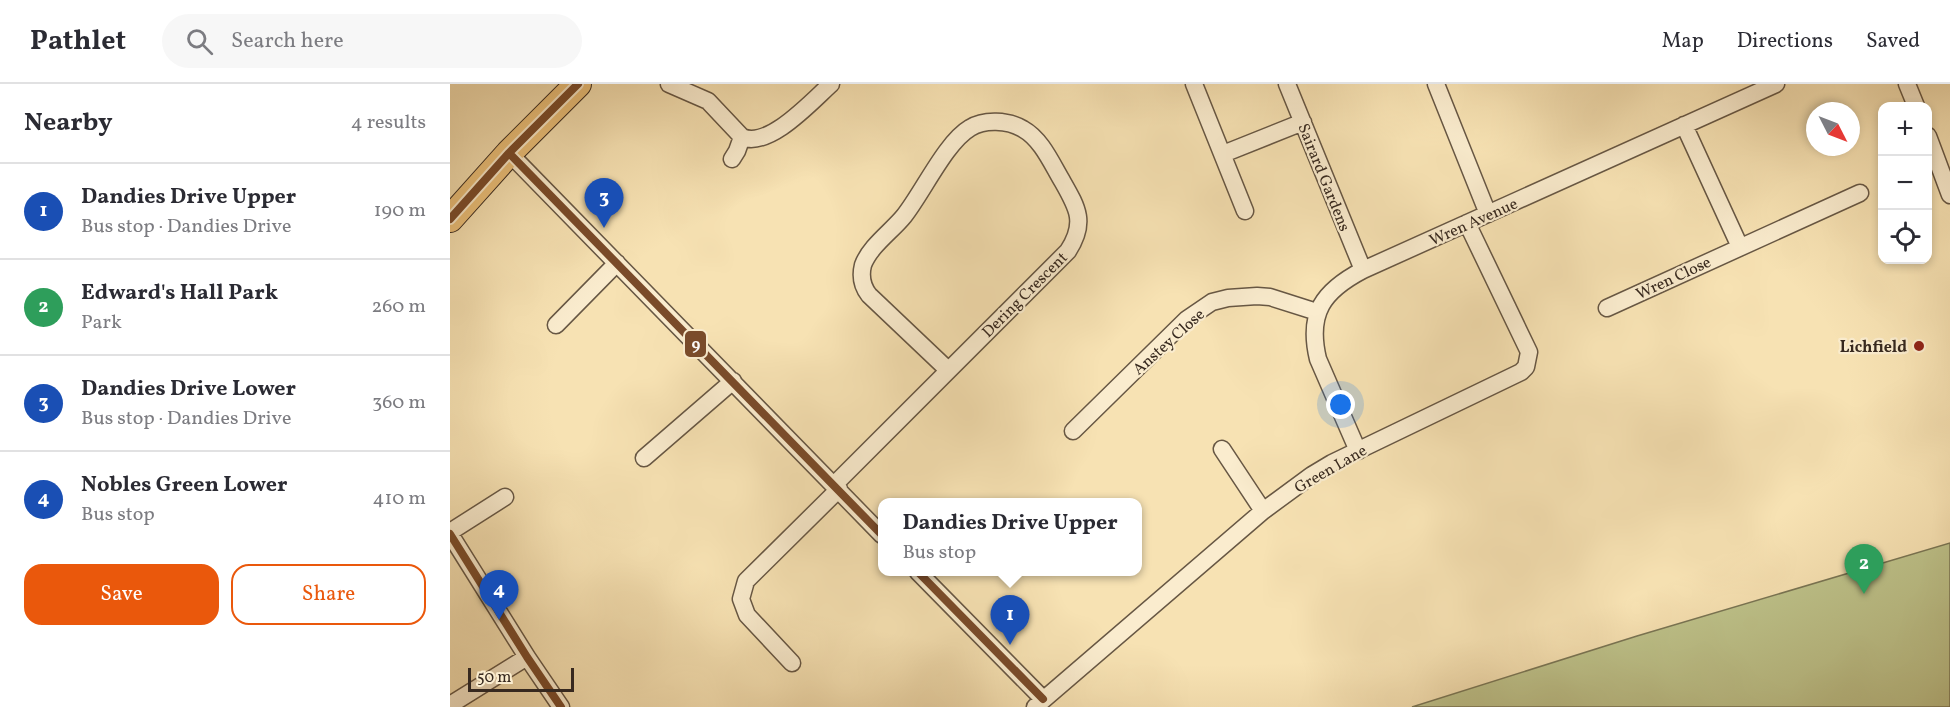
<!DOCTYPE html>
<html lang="en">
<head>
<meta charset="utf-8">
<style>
  body { margin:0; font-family:Vollkorn,serif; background:#f7f7f7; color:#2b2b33 }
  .controls { position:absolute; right:18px; top:18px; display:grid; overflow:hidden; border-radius:12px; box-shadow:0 3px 9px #0003 }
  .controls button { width:54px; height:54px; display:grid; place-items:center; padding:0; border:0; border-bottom:2px solid #e1e1e2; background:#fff; color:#2b2b33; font:30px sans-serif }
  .compass { position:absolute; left:1356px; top:18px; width:54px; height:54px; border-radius:50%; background:#fff; box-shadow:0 3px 9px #0003; rotate:132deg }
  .scale { position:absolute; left:18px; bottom:15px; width:106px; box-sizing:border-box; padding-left:6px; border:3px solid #37291f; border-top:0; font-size:16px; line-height:21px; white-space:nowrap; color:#37291f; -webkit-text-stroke:4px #faecce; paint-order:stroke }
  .you { position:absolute; left:891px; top:321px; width:21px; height:21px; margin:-15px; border:4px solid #fff; border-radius:50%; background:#1a73e8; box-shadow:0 0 0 9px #1a73e833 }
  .badge { display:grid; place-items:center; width:39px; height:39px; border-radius:50%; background:#ea580c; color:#fff; font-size:20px; font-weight:700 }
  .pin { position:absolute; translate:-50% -50px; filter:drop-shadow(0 2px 3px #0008) }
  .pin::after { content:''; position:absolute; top:32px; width:21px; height:18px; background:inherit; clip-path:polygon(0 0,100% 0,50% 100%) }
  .popup { position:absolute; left:428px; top:414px; width:264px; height:78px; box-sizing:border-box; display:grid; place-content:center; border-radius:12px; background:#fff; filter:drop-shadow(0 2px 4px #0005); font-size:20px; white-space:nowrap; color:#7c7c81 }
  .popup b { font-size:22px; color:#2b2b33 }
  .popup::after { content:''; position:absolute; left:50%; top:100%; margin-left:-12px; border:12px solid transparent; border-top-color:#fff }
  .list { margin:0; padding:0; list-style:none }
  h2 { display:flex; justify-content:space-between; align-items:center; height:78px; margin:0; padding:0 24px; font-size:26px }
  h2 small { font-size:20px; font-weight:400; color:#7c7c81 }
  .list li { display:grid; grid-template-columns:39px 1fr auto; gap:18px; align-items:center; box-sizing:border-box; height:96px; padding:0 24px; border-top:2px solid #e1e1e2 }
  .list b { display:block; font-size:22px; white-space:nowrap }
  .list p { margin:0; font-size:20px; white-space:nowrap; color:#7c7c81 }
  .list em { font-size:20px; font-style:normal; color:#7c7c81 }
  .actions { display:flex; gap:12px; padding:18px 24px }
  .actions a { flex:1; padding:14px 0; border:2px solid #ea580c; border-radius:18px; text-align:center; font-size:21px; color:#ea580c }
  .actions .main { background:#ea580c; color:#fff }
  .icon { flex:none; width:33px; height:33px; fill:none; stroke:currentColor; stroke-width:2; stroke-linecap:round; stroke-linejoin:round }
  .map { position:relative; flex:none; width:1500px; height:623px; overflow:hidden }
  header { display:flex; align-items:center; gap:36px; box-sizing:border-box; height:84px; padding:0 30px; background:#fff; border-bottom:2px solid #e1e1e2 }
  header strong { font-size:28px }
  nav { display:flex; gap:33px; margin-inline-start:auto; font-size:21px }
  .search { width:420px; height:54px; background:#f7f7f7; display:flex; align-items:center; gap:15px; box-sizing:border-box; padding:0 21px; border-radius:33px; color:#7c7c81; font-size:22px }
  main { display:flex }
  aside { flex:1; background:#fff }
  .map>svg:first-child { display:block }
</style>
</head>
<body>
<header>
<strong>Pathlet</strong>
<div class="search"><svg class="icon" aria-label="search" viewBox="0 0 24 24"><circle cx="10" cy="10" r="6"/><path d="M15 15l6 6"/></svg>Search here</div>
<nav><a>Map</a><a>Directions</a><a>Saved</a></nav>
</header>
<main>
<aside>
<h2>Nearby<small>4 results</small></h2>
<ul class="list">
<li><span class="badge" style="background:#1a4fb4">1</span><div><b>Dandies Drive Upper</b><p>Bus stop · Dandies Drive</p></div><em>190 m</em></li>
<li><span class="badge" style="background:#2e9e5b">2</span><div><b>Edward's Hall Park</b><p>Park</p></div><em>260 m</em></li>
<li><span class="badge" style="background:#1a4fb4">3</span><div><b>Dandies Drive Lower</b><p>Bus stop · Dandies Drive</p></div><em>360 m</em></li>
<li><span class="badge" style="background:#1a4fb4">4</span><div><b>Nobles Green Lower</b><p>Bus stop</p></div><em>410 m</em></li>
</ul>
<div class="actions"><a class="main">Save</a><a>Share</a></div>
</aside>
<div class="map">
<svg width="1500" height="623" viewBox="0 0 1500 623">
  <rect width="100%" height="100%" fill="#f7e2b3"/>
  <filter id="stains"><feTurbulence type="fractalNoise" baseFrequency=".00333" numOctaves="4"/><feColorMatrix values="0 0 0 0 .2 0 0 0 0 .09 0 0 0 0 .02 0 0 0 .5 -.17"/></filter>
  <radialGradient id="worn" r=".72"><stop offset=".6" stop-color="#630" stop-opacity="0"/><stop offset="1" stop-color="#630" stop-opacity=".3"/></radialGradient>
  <!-- green -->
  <path fill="#bec38b" stroke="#7a7655" stroke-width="1.5" d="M1500,459v164h-538l225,-71z"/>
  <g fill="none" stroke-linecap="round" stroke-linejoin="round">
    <defs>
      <path id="street" d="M219,0l39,17 34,36c27,12 70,-36 89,-53
        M744,0l51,127
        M837,0l76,186
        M986,0l52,130
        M1457,0l9,22
        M1234,41l56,122
        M1478,52l22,59
        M59,69l373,382
        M773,70l80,-32
        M282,75l5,-8 5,-14
        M1157,224l253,-115
        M106,241l61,-62
        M623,347l114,-112 25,-17 16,-4 29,-2 13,1 47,15
        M772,365l41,62
        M908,367l-40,-92c-11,-46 5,-68 45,-89l413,-186
        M194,374l89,-77
        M384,401l234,-234c19,-29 9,-44 -7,-72 -10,-17 -20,-40 -38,-50 -15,-9 -39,-10 -53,-1 -24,14 -47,64 -66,88 -12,15 -34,30 -41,49 -3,12 -1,21 6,30l79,75
        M0,448l55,-35
        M0,450l77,123 34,50
        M468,488l125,127
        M342,579l-45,-48 -6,-16 5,-18 93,-92
        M0,621l77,-48
        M585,623l228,-196 49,-36 20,-12 189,-91 5,-5 3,-15 -62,-129"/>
      <path id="primary" d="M0,135l59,-66 69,-69"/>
    </defs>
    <!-- street casing -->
    <use href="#street" stroke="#675744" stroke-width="19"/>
    <!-- primary casing -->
    <use href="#primary" stroke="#37291f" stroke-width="28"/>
    <!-- street -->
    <use href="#street" stroke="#faecce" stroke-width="16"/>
    <!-- primary -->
    <use href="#primary" stroke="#ecc17a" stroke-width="26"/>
    <defs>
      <path id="bus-1" d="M59,69l373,382
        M0,135l59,-66 69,-69
        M0,450l77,123 34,50
        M468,488l125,127"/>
    </defs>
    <!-- bus-1 casing -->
    <use href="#bus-1" stroke="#faecce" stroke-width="12"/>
    <!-- bus-1 -->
    <use href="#bus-1" stroke="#7a4b2a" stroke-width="8"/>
  </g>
  <!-- markers -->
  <circle fill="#8f2418" stroke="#faecce" stroke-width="2" cx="1469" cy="262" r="6"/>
  <g text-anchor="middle" stroke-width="4.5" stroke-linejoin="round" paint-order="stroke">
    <!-- street labels -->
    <g font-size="16" fill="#37291f" stroke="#faecce">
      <text transform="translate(875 93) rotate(68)" y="6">Sairard Gardens</text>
      <text transform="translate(1023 137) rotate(-24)" y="6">Wren Avenue</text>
      <text transform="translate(1223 193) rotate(-25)" y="6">Wren Close</text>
      <text transform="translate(574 210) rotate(-45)" y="6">Dering Crescent</text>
      <text transform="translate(718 257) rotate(-42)" y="6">Anstey Close</text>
      <text transform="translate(880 384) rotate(-30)" y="6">Green Lane</text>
    </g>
    <!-- poi labels -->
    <g font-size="16" font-weight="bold" fill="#37291f" stroke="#faecce" text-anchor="end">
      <text x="1457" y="268">Lichfield</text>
    </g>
  </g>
  <rect stroke="#faecce" stroke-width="2" x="234" y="246" width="23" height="28" rx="6" fill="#7a4b2a"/>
  <g font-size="16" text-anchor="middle" font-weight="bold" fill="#fff">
    <text x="246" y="266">9</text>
  </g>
  <rect width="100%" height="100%" filter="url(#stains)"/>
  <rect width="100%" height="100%" fill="url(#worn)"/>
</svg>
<div class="controls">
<button>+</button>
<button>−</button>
<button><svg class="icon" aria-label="locate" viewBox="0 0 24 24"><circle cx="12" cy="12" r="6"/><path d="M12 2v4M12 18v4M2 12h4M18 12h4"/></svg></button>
</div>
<svg class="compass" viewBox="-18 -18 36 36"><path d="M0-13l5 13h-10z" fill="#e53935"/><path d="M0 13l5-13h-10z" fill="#7c7c81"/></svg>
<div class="scale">50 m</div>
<div class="you"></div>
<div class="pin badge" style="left:560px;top:561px;background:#1a4fb4">1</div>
<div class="popup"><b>Dandies Drive Upper</b>Bus stop</div>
<div class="pin badge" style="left:1414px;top:510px;background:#2e9e5b">2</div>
<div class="pin badge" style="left:154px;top:144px;background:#1a4fb4">3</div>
<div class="pin badge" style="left:49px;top:536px;background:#1a4fb4">4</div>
</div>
</main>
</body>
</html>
